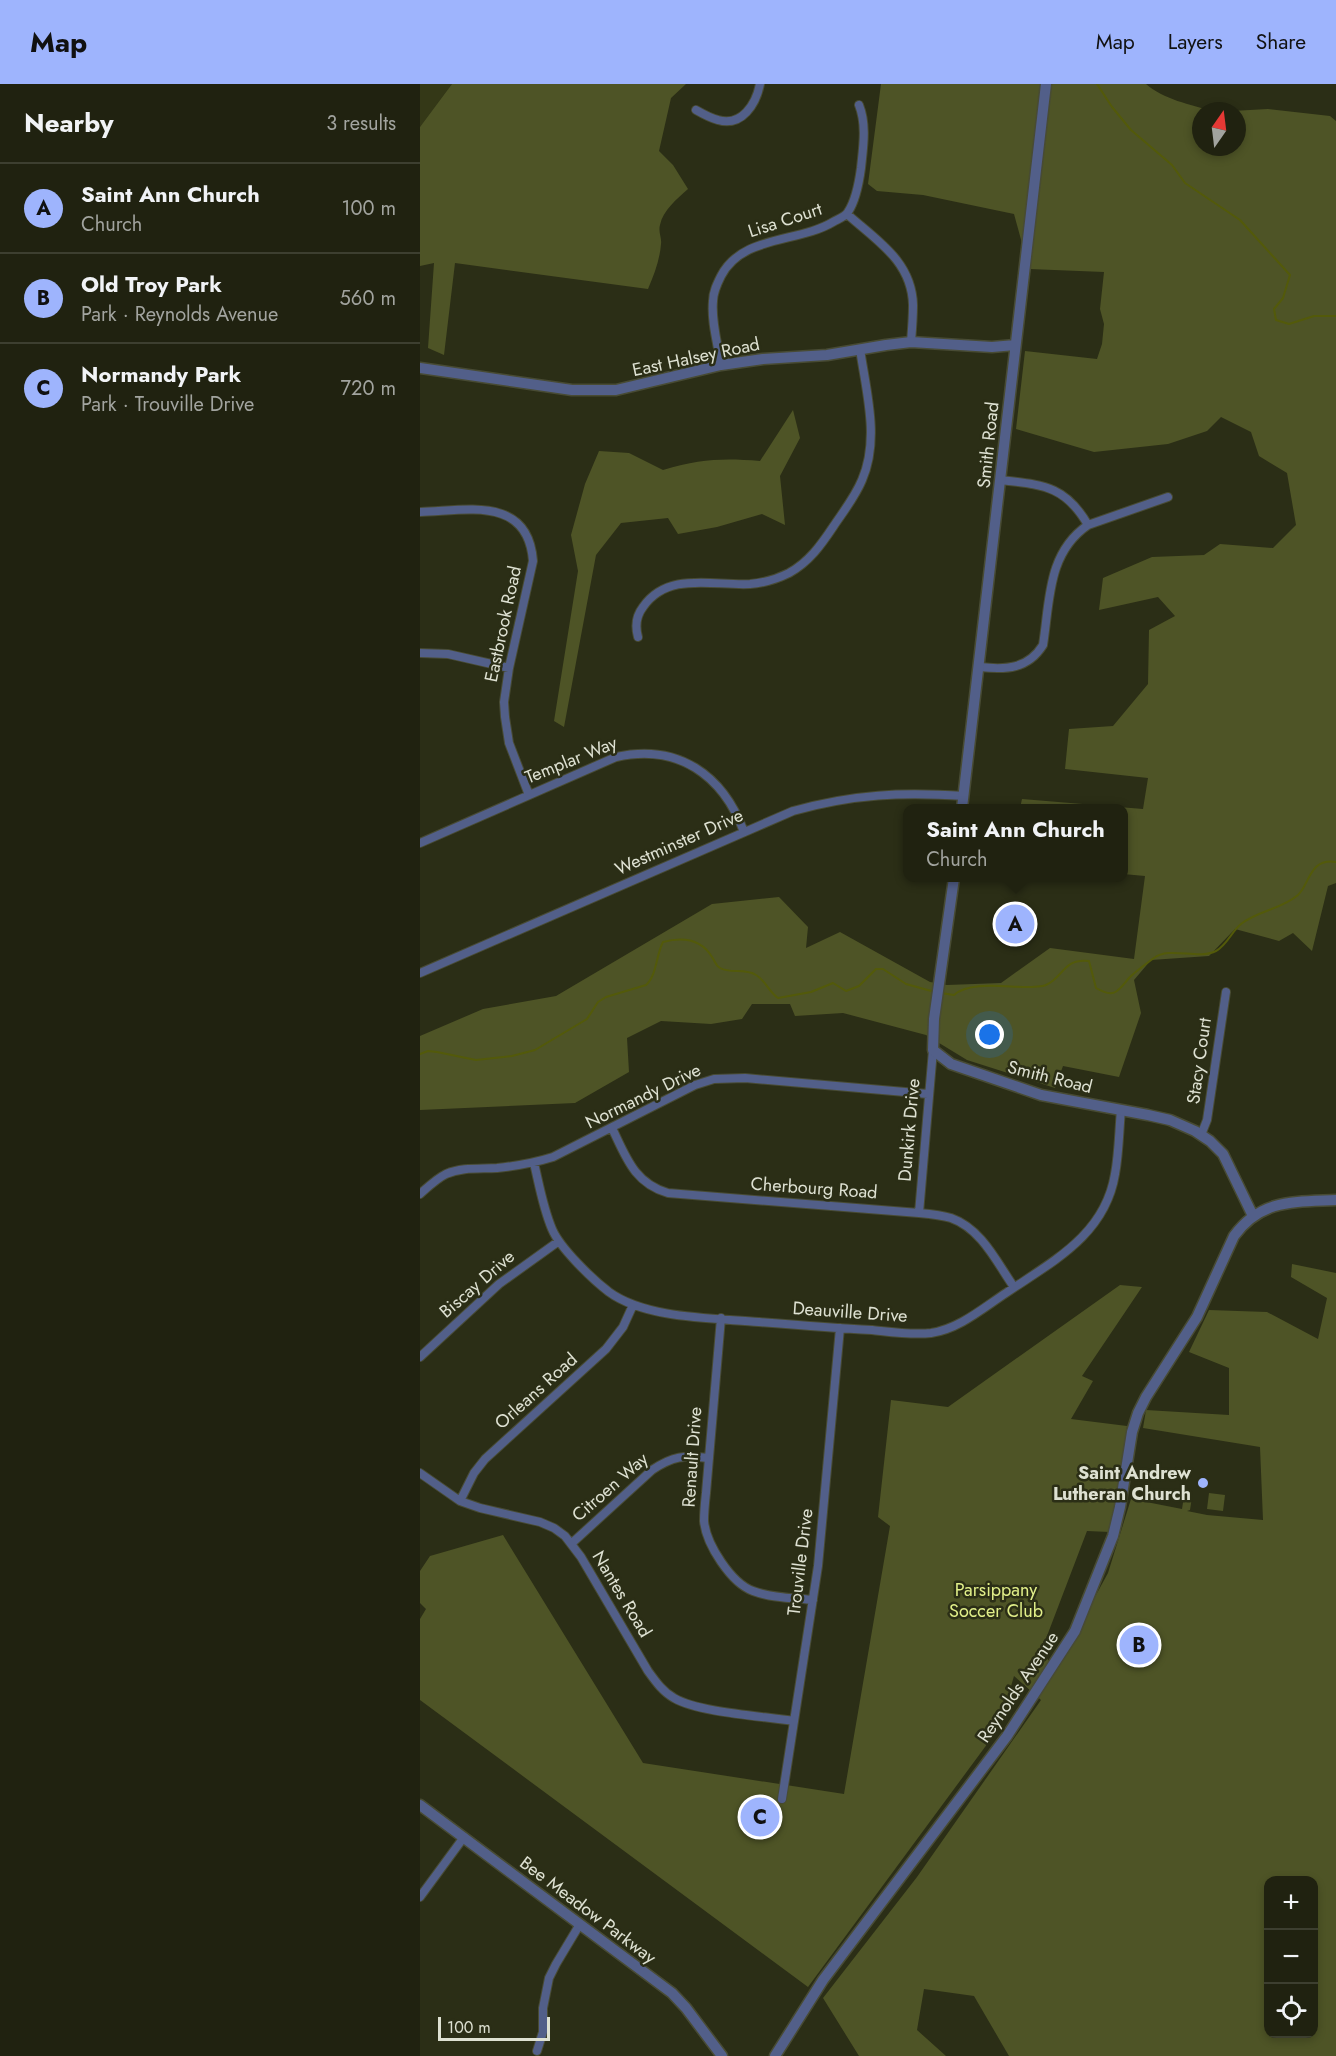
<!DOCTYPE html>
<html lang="en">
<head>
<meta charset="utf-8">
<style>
  body { margin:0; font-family:Jost,sans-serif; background:#2d2f1e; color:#f1f3f6 }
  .controls { position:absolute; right:18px; bottom:18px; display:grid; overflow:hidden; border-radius:12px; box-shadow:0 3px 9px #0003 }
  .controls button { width:54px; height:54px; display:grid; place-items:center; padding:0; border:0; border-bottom:2px solid #3d3f30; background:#202210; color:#f1f3f6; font:30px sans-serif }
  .compass { position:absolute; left:772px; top:18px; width:54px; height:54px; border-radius:50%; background:#202210; box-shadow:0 3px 9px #0003; rotate:14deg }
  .scale { position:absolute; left:18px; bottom:15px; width:112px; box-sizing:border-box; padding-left:6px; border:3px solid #dee1d2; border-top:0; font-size:16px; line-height:21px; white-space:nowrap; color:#dee1d2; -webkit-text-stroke:4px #2b2e16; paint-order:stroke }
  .you { position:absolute; left:570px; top:951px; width:21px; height:21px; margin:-15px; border:4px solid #fff; border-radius:50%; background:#1a73e8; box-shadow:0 0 0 9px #1a73e833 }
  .badge { display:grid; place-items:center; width:39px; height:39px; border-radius:50%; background:#9eb4fd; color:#111; font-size:20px; font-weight:700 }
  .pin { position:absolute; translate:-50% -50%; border:3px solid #fff; box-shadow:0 2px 6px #0006 }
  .popup { position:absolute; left:483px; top:720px; width:225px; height:78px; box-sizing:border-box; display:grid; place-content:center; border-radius:12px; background:#202210; filter:drop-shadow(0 2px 4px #0005); font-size:20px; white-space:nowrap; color:#a2a49f }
  .popup b { font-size:22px; color:#f1f3f6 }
  .popup::after { content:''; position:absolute; left:50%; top:100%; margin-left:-12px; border:12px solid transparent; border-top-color:#202210 }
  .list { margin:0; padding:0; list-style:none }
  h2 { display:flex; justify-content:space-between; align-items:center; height:78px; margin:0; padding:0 24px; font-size:26px }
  h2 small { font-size:20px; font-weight:400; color:#a2a49f }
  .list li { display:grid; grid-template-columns:39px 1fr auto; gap:18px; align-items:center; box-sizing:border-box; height:90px; padding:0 24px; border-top:2px solid #3d3f30 }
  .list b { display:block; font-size:22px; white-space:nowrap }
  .list p { margin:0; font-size:20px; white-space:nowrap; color:#a2a49f }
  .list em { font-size:20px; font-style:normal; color:#a2a49f }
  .icon { flex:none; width:33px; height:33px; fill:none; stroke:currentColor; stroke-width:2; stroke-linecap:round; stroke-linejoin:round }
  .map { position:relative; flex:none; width:916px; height:1972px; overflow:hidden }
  header { display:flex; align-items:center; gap:36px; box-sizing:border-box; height:84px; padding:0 30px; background:#9eb4fd; color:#111 }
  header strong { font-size:28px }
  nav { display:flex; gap:33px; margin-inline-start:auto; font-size:21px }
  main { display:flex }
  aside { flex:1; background:#202210 }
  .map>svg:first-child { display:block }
</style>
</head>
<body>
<header>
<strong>Map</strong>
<nav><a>Map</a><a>Layers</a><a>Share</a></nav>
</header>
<main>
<aside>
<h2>Nearby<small>3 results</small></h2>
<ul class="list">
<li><span class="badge">A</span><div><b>Saint Ann Church</b><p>Church</p></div><em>100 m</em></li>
<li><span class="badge">B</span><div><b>Old Troy Park</b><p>Park · Reynolds Avenue</p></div><em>560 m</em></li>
<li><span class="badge">C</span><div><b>Normandy Park</b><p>Park · Trouville Drive</p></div><em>720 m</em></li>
</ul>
</aside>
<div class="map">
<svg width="916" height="1972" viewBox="0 0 916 1972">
  <rect width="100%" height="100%" fill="#2b2e16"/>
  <!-- built -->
  <path fill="#343817" d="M0,0h32l-32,43z"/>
  <!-- green -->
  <path fill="#4e5426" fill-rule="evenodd" d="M32,0h234l-15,14 -12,53 14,14 15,24c-11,10 -25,21 -28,36 -2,7 2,13 1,19 -1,15 -7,31 -13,45l-193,-26 -11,92 -16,-7 6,-85 -14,3v-139z
    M461,0h265c17,15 45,21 66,27h-11v36h36v-36h-5l36,-2 62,7 6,5v762l-8,3 -16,65 -19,-18 -14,8 -44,-12 -26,27 -58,4 -17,20 7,33 -22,64 -56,-11 -8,22 -88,-28 -41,-25 -83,-22 -48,3 -5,-12h-38l-10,15 -31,5 -50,-3 -34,17 2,34 -54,31 -155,7v-74l63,-27 73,-13 156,-92 67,-7 29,30 -2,21 34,-16 90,50 17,3 54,-2 49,-35 84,11 11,-83 -22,-2v-66h-103l2,-9 121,10 5,-31 -83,-9 4,-40 44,-3 35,-42 1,-54 26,-14 -17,-19 -59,13 4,-32 49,-21 52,-2 16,-11 53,4 23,-23 -9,-52 -28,-17 -8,-24 -30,-15 -14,14 -39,13 -74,8 -78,-23 9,-78 72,8 5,-15 2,-20 -4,-15 4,-37 -75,-3 -15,-55 -91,-19 -46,-4 -9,-7z
    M373,326l7,28 -20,38 5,49 -23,-11 -45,13 -39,7 -10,-16 -47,5 -25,32 -32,172 -10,-6 24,-150 -7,-36 14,-51 14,-33 30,2 34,17c38,-11 59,-12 97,-9z
    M872,1180l44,9v783h-327l-35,-60 -50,-7 -7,41 29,26h-87l-36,-58 94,-121 124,-177 -27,-24 -15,52 -191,259 -388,-287v-81l6,-10 -6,-6v-32l10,-15 73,-21 140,228 201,31 46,-268 -12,-9 13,-117 57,7 172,-122 22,2 -60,89 11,5 -22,38 56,7 -8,63 -9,43 -23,-1 -45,118 11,20 -2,8 57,-104 23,-74 51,10 2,-13 8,1 -2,13 -3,1 20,4 56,5 -3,-73 -117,-19 3,-18 83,5v-47l-40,-16 20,-42 58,2 51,27 9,-41 -36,-21zM848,1796h46v154h-46z
    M789,1409l16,2 -2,16 -16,-2z"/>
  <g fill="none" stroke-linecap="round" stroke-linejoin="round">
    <!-- stream -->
    <path stroke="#535a0a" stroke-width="2" d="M677,0l15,23 19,23 41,35 13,18 55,37 50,55 -7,23 -9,11 2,11 13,4 25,-8h22
      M521,909l13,2c16,-15 56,-7 78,-8 5,-1 10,0 14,-2 18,-8 17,-27 43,-24l7,27c19,11 22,3 33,-10 7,-7 17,-14 25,-20 15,-12 45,2 62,-7 11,-6 16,-20 25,-27 16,-13 41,-15 57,-29 12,-11 11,-37 38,-33
      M0,970l8,-3 9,1 39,8 36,-4 23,-6 52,-31 11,-17 8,-5 40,-12c11,-10 10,-30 17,-43 19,-5 38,-3 49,15 3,4 3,8 8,11 10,6 25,0 36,7 9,5 13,17 22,23l33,-6 22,-9 13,8 13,-5 17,-17h7l23,15 29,8"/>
    <defs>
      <path id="minor" d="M276,26c7,4 14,8 22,10 24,7 38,-16 42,-36
        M427,130c29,26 65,47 66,91 0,12 -1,25 -2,37
        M301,281c-3,-20 -10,-43 -8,-64 0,-9 4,-17 8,-25 21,-41 77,-33 112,-54 5,-3 12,-5 15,-10 8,-12 11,-29 13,-44 2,-20 6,-43 -2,-63
        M581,396c41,5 64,5 87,45
        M0,428c46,-1 108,-17 113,49l-24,107 -5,34 1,15 4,26 20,52
        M218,553c-3,-11 -2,-21 5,-30 25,-36 70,-21 107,-23 13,-1 27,-5 39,-11 20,-11 32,-28 44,-46 10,-15 22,-30 29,-47 18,-41 4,-89 -2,-131
        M0,569l28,1 61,14
        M560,583c26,3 48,2 63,-22 7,-44 4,-92 45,-120l80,-28
        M0,759l196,-86c62,-14 107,18 128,75
        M0,889l373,-162c61,-17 109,-19 171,-15
        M192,1044c14,29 22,55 56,65l251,20c11,1 22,2 32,5 31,11 46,45 63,69
        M781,1051l6,-15 19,-128
        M114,1079c5,21 9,45 18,66 8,19 40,50 57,63 37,27 105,26 150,30 37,3 75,6 113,8 19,2 39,5 59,3 28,-4 52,-25 75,-40 47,-32 99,-58 109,-119 4,-21 4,-43 6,-64
        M0,1110c8,-7 16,-15 26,-20 16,-7 34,-5 51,-6 19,-2 37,-5 56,-11l142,-72 19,-6 31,-1 183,16
        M499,1129l14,-163
        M301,1234l-15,175c-1,9 -2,19 -2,28 2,23 27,62 49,70 19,7 40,7 60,9
        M0,1273l79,-73 60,-43
        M0,1389l40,28 20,7 60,14 14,6 11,8 16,21 67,114c8,11 15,21 26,27 26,15 89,18 120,23
        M40,1417l14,-28 11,-14 121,-110 17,-22 10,-22
        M152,1459l80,-73c21,-14 32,-15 56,-12
        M362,1715l36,-233 22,-238
        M0,1813l44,-60
        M117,1967l6,-19v-24l6,-30 7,-14 24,-40"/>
      <path id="tertiary" d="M0,284l152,22h44l105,-25 42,-6 64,-4 59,-10 25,-3 81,5 23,-2
        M542,724l84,-724
        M534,794l-20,141 -1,31 18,14 90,31 107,20 22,5 25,11 15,10 13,13 30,62
        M0,1721l252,188 14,15 36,48
        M355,1972l48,-76 184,-244 68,-105 38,-95 7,-29 12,-75 6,-19 8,-16 51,-80 37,-81c27,-37 60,-34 102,-36"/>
    </defs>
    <!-- minor casing -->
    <use href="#minor" stroke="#484b34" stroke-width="10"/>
    <!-- tertiary casing -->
    <use href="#tertiary" stroke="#484b34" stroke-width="13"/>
    <!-- minor -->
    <use href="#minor" stroke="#525f89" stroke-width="8"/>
    <!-- tertiary -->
    <use href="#tertiary" stroke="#525f89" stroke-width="10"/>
  </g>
  <!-- markers -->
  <circle fill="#9eb4fd" stroke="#2b2e16" stroke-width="2" cx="783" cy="1399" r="6"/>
  <g text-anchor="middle" stroke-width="5" stroke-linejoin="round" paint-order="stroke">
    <!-- street labels -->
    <g font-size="18" fill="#dee1d2" stroke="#2b2e16">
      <text transform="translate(365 136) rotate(-18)" y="6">Lisa Court</text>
      <text transform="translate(276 273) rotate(-12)" y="6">East Halsey Road</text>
      <text transform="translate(568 361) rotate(-84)" y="6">Smith Road</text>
      <text transform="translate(83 540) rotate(-78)" y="6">Eastbrook Road</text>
      <text transform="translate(151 676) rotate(-22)" y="6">Templar Way</text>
      <text transform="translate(259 758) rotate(-24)" y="6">Westminster Drive</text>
      <text transform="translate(779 977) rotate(-82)" y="6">Stacy Court</text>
      <text transform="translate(630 993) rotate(14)" y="6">Smith Road</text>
      <text transform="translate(223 1012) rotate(-26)" y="6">Normandy Drive</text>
      <text transform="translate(489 1046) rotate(-85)" y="6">Dunkirk Drive</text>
      <text transform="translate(394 1104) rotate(4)" y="6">Cherbourg Road</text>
      <text transform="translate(57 1200) rotate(-41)" y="6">Biscay Drive</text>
      <text transform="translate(430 1228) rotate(4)" y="6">Deauville Drive</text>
      <text transform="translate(116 1307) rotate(-42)" y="6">Orleans Road</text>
      <text transform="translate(272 1373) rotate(-86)" y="6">Renault Drive</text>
      <text transform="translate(190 1403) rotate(-41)" y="6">Citroen Way</text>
      <text transform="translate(380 1478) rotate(-83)" y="6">Trouville Drive</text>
      <text transform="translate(202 1510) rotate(59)" y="6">Nantes Road</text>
      <text transform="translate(598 1603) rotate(-56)" y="6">Reynolds Avenue</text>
      <text transform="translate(168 1826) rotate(37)" y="6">Bee Meadow Parkway</text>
    </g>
    <!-- poi labels -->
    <g font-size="18" font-weight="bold" fill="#dee1d2" stroke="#2b2e16" text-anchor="end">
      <text x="771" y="1395">Saint Andrew<tspan x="771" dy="21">Lutheran Church</tspan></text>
    </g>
    <!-- park labels -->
    <g font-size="18" fill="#e1ef89" stroke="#2b2e16">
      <text x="576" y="1512">Parsippany<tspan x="576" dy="21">Soccer Club</tspan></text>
    </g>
  </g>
</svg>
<div class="controls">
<button>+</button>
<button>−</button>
<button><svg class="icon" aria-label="locate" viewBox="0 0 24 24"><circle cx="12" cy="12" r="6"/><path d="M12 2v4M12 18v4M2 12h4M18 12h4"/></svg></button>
</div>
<svg class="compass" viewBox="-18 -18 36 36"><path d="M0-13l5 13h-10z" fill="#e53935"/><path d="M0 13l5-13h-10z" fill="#a2a49f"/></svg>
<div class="scale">100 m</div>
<div class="you"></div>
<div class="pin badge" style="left:595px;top:840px">A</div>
<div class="popup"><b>Saint Ann Church</b>Church</div>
<div class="pin badge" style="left:719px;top:1561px">B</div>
<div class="pin badge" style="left:340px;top:1733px">C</div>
</div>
</main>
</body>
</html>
